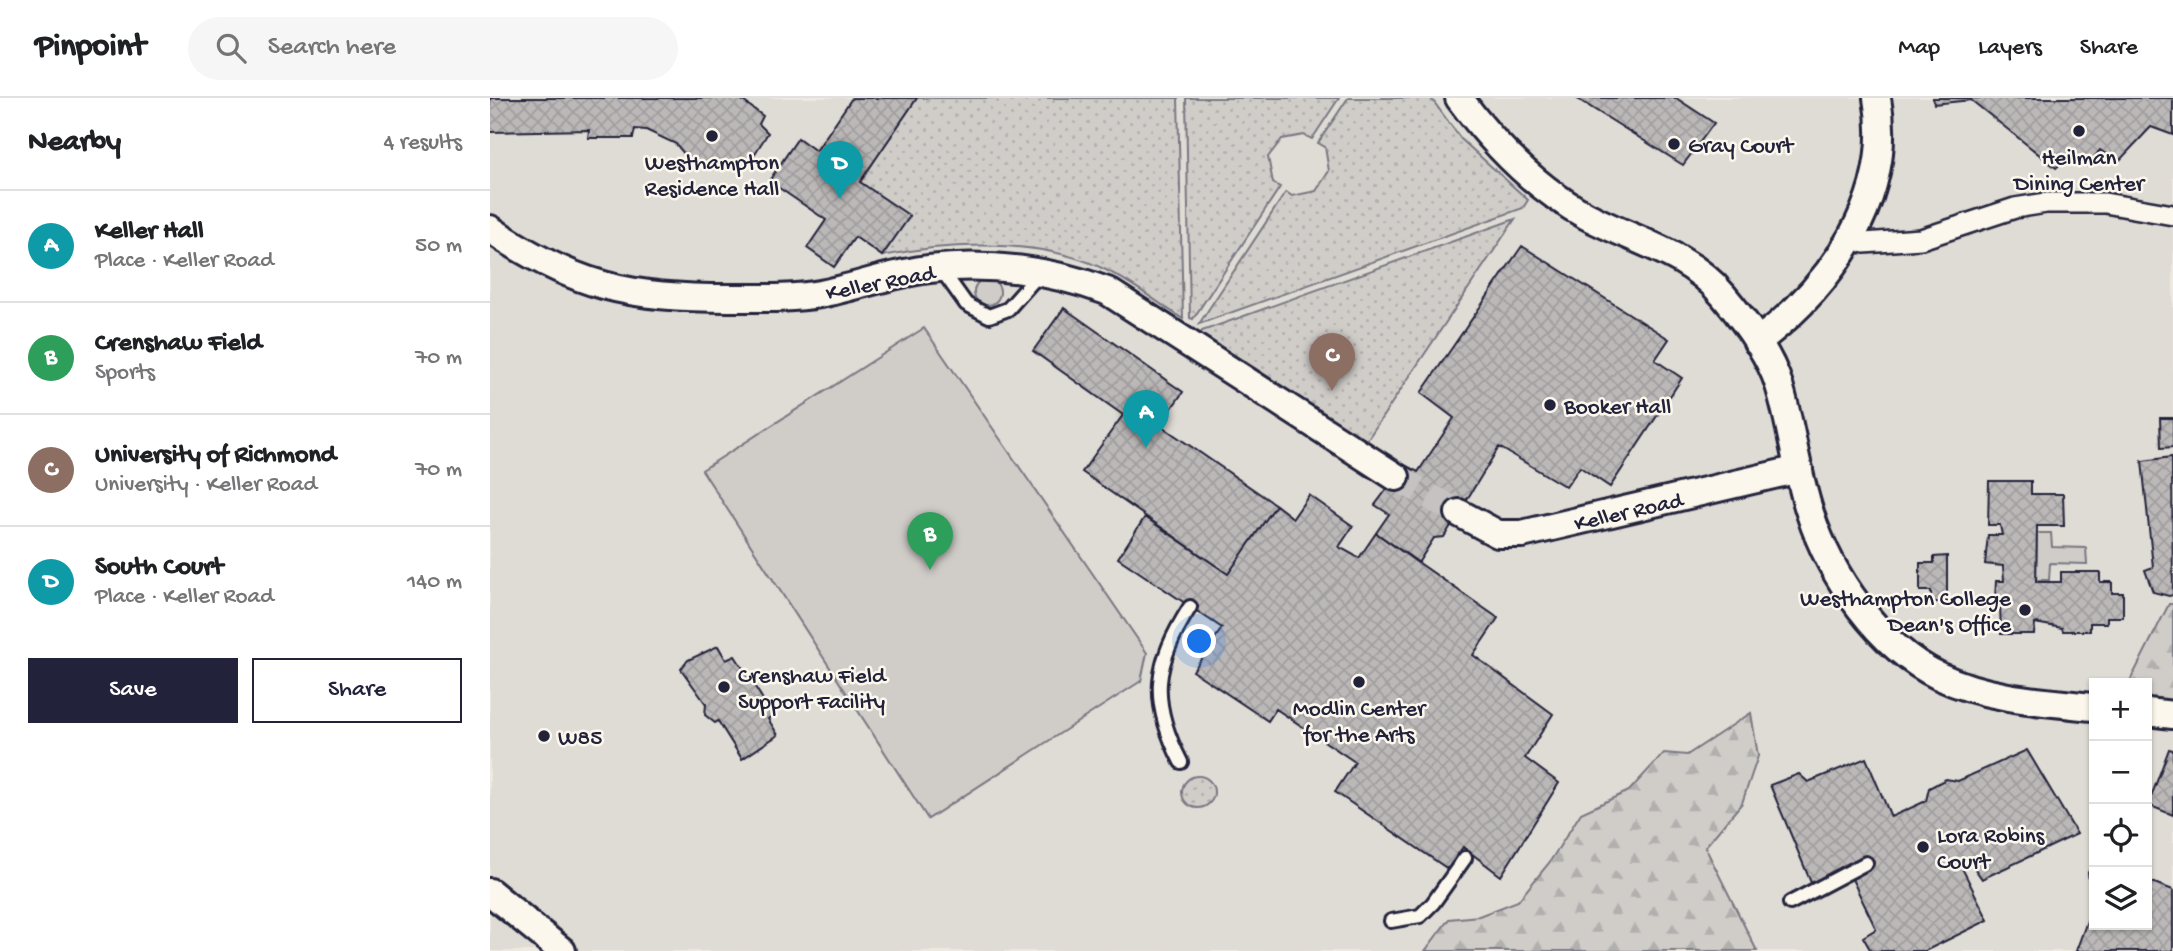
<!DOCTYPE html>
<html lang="en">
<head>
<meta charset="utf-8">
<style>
  body { margin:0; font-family:"Gochi Hand",sans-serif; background:#f6f6f6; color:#202124 }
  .controls { position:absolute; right:21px; bottom:21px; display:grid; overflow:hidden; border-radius:0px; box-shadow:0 2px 5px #0004 }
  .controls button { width:63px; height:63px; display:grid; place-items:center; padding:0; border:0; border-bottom:2px solid #e0e0e0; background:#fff; color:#202124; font:35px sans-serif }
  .you { position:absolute; left:710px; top:544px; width:24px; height:24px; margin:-18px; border:5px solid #fff; border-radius:50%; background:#1a73e8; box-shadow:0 0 0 10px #1a73e833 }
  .badge { display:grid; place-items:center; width:46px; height:46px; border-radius:50%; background:#22223b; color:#fff; font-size:23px; font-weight:700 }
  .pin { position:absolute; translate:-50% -58px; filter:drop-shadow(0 2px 4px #0008) }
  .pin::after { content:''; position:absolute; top:37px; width:24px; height:21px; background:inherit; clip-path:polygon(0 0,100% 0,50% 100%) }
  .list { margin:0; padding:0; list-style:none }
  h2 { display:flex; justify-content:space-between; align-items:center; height:91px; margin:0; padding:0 28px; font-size:30px }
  h2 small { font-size:23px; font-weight:400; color:#757577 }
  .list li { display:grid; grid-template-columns:46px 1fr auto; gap:21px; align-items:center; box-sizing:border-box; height:112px; padding:0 28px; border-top:2px solid #e0e0e0 }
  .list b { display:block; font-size:26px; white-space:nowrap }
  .list p { margin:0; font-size:23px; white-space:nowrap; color:#757577 }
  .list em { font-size:23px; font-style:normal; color:#757577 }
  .actions { display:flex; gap:14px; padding:21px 28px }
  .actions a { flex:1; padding:16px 0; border:2px solid #22223b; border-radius:0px; text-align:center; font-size:24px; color:#22223b }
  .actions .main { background:#22223b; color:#fff }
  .icon { flex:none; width:38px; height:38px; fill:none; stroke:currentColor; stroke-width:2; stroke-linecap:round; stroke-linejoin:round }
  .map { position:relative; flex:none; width:1683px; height:853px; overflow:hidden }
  header { display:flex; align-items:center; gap:42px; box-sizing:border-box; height:98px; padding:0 35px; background:#fff; border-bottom:2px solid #e0e0e0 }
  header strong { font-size:33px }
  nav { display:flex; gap:38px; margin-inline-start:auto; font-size:24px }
  .search { width:490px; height:63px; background:#f6f6f6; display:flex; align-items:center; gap:18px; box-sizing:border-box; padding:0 24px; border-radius:38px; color:#757577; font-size:26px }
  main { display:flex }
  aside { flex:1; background:#fff }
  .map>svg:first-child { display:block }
</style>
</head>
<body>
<header>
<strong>Pinpoint</strong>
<div class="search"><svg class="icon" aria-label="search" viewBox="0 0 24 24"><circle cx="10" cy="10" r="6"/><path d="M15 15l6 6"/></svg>Search here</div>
<nav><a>Map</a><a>Layers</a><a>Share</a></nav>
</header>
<main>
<aside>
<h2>Nearby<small>4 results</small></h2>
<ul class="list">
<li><span class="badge" style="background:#0f9aa8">A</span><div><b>Keller Hall</b><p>Place · Keller Road</p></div><em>50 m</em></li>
<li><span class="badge" style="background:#2e9e5b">B</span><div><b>Crenshaw Field</b><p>Sports</p></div><em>70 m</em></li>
<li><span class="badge" style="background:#8d6e63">C</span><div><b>University of Richmond</b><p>University · Keller Road</p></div><em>70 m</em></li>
<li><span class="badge" style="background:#0f9aa8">D</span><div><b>South Court</b><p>Place · Keller Road</p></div><em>140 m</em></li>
</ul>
<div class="actions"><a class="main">Save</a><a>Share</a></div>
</aside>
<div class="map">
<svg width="1683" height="853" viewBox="0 0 1683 853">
  <defs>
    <pattern id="grass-dots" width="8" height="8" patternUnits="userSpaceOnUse" patternTransform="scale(1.75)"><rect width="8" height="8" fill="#d0cdc9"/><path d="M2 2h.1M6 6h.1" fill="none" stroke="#b2b0ae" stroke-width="1.8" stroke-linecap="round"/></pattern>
    <pattern id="forest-firs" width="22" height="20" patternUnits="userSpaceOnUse" patternTransform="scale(1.75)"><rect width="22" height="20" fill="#d0cdc9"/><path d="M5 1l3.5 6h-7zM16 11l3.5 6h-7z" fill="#b2b0ae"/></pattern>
    <pattern id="building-cross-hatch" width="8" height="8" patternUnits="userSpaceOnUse" patternTransform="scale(1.75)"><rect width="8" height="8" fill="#bcb8b8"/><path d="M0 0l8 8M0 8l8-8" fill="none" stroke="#a19e9f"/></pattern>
  </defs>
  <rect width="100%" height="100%" fill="#eeeae2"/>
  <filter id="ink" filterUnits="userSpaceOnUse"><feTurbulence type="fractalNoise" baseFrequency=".0143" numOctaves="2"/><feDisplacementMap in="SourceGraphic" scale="14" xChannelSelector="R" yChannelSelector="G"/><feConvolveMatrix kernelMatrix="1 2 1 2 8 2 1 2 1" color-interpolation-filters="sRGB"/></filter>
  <g filter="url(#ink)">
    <!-- built -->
    <path fill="#dfdbd5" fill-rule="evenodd" d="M0,0h1683v853h-1683zM1604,585h53v242h-53z"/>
    <!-- grass -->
    <path fill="url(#grass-dots)" stroke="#797882" stroke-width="2" d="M427,0h261l5,221c-25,-16 -50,-36 -77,-49 -64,-32 -156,-28 -224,-14l-22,-74z
      M696,0h153l-27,41 -8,-4 -22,4 -14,18 5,26 7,4 -87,132 -3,-1z
      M858,0h83l30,41 67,61 -5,8 -324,116 87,-132 6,4 24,-5 13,-20 -4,-24 -7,-4z
      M1025,121l-148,221 -63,-35 -105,-68 3,-6z
      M692 694a16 16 0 1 1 32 0a16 16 0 1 1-32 0Z"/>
    <!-- forest -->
    <path fill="url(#forest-firs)" stroke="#797882" stroke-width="2" d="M1679,506h4v99l-26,-3v-17h-18z
      M1261,615l7,43 -16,47 -37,44 52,104h-332l24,-32 30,-3 39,-15 31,-38 32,-50 48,-22 35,-38 23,2z"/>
    <!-- green -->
    <path fill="#d0cdc9" stroke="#797882" stroke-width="2" d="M484 194a13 13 0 1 1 26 0a13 13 0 1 1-26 0Z
      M434,230l223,325 -6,28 -213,138 -226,-349z
      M1547,435h14l1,14 34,1 1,16 -37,-1 -1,17h-13z"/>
    <!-- building -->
    <path fill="url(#building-cross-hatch)" stroke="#22223b" stroke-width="2" d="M0,0h249l24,18 -4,8 9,9 -23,36h-33l-27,-14 -9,-11 -30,-14 -11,-1 -2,9h-45l1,-8 -99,2z
      M362,0h65l-57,84 50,34 -28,40 -27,-19 -21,30 -27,-19 19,-28 -57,-39 29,-43 18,13z
      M1086,0h100l38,25 -31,42z
      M1443,0h240v37l-22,-8 -33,35 -18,-12 -13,16 -16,-11 -15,13 -85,-68 -37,4z
      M1032,148l147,93 -14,21 27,18 -72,109 -30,-20 -14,20 -67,-40 -55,90 -10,1 -16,25 -42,-30 13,-19 -14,-9 30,-40 13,7 36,-54 -33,-25z
      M574,210l119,84 -23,33 116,80 -48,69 -146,-102 41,-57 -90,-64z
      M1670,320h13v29l-12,1z
      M1682,359l1,138 -4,1 -16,-4 -8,-22 8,-3 -11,-106z
      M1499,383h42v13h32l1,32h-27l-1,56h25v-10h39v10h12v11h11v24h-16v6h-17v8h-27l-1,-3 -27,-5 -1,11h-33l-1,-30 -5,-5 1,-18h8l-1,-15 -18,-2 3,-29h14l-2,-10h-12z
      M819,397l44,31 -14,21 20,11 17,-25 122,85 -25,37 80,59 -28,44 34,25 -58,93 -38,-29 -15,22 -113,-77 20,-30 -79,-53 -8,12 -75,-50 29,-43 -104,-70 27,-41 83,57 48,-69 17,13z
      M1457,458v46h-16v-11h-11v-28h14v-6z
      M228,548l8,14 9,-4 38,59 -5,4 10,16 -36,24 -24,-38 -3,2 -10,-8 1,-11 -25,-35 7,-9z
      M1679,651l4,1v65l-25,-10z
      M1537,652l50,84 -95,45 -10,-14 -9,5 25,50 -63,31h-54l-8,-14 13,-8 -24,-50 16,-12 -56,18 -42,-100 29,-11 9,8 58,-24 25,59 35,-16 3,-13 17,-9 12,2z
      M1602,767l2,1v59h53l2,-44 24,9v61h-97l17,-46 -5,-32z"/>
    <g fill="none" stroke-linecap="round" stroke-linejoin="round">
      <!-- minor-tunnel -->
      <path stroke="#c5c2c1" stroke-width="26" stroke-dasharray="26 13" stroke-linecap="butt" d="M906,379l63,36"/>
      <defs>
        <path id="service" d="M451,171l25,35 23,12 19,-7 32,-36
          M691,664c-32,-62 -27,-98 9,-155
          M1300,805l76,-40
          M901,823l29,-5 13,-13 32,-45"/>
        <path id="pedestrian" d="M1374,145l57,-4 94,-31 31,-5h59l68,12"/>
        <path id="minor" d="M969,0c35,47 76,90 128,118 47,25 100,36 136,79 21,25 46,58 56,90 13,42 17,86 31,128 20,63 69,134 129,163 48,23 104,26 155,31
          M0,131c85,58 139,69 240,69 30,0 61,1 90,-4 37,-7 72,-21 109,-25 59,-7 122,1 178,22l289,186
          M1267,244c75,-56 138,-146 120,-244
          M969,415l39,21h24l277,-65
          M1657,614l26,3
          M0,794l72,59"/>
      </defs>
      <!-- service casing -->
      <use href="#service" stroke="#22223b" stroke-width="18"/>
      <!-- pedestrian casing -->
      <use href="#pedestrian" stroke="#22223b" stroke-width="24"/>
      <!-- minor casing -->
      <use href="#minor" stroke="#22223b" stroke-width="32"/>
      <!-- service -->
      <use href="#service" stroke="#fbf7ec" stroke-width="12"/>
      <!-- pedestrian -->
      <use href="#pedestrian" stroke="#fbf7ec" stroke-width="19"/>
      <!-- minor -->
      <use href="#minor" stroke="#fbf7ec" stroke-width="26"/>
    </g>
  </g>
  <!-- markers -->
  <g fill="#22223b" stroke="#fbf7ec" stroke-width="2.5">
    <circle cx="1589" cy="33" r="7"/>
    <circle cx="222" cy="38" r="7"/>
    <circle cx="1184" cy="46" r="7"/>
    <circle cx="1060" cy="307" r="7"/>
    <circle cx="1535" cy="512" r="7"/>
    <circle cx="869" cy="584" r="7"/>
    <circle cx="234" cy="589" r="7"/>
    <circle cx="54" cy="638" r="7"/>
    <circle cx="1433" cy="749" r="7"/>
  </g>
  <g text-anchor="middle" stroke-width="5" stroke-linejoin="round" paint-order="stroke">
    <!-- poi labels -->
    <g font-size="23" fill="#22223b" stroke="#fbf7ec" text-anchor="start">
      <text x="1198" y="54">Gray Court</text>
      <text x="1589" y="66" text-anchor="middle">Heilman<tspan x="1589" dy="26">Dining Center</tspan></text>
      <text x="222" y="71" text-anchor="middle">Westhampton<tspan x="222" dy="26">Residence Hall</tspan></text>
      <text x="1074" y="315">Booker Hall</text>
      <text x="1521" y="507" text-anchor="end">Westhampton College<tspan x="1521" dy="26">Dean's Office</tspan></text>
      <text x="248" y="584">Crenshaw Field<tspan x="248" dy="26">Support Facility</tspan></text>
      <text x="869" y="617" text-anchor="middle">Modlin Center<tspan x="869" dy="26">for the Arts</tspan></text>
      <text x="68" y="646">W85</text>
      <text x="1447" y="744">Lora Robins<tspan x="1447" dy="26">Court</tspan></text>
    </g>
    <!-- street labels -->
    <g font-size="23" fill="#22223b" stroke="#fbf7ec">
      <text transform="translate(390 183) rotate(-11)" y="8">Keller Road</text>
      <text transform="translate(1138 412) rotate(-13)" y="8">Keller Road</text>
    </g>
  </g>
</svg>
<div class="controls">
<button>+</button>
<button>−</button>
<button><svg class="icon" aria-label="locate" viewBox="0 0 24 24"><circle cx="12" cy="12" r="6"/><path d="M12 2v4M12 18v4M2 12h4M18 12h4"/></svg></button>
<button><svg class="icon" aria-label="layers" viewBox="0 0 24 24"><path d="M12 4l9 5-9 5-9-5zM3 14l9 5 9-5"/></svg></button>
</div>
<div class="you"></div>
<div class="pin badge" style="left:656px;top:350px;background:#0f9aa8">A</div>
<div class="pin badge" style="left:440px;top:472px;background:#2e9e5b">B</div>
<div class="pin badge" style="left:842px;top:293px;background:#8d6e63">C</div>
<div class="pin badge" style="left:350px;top:101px;background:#0f9aa8">D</div>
</div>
</main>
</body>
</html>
